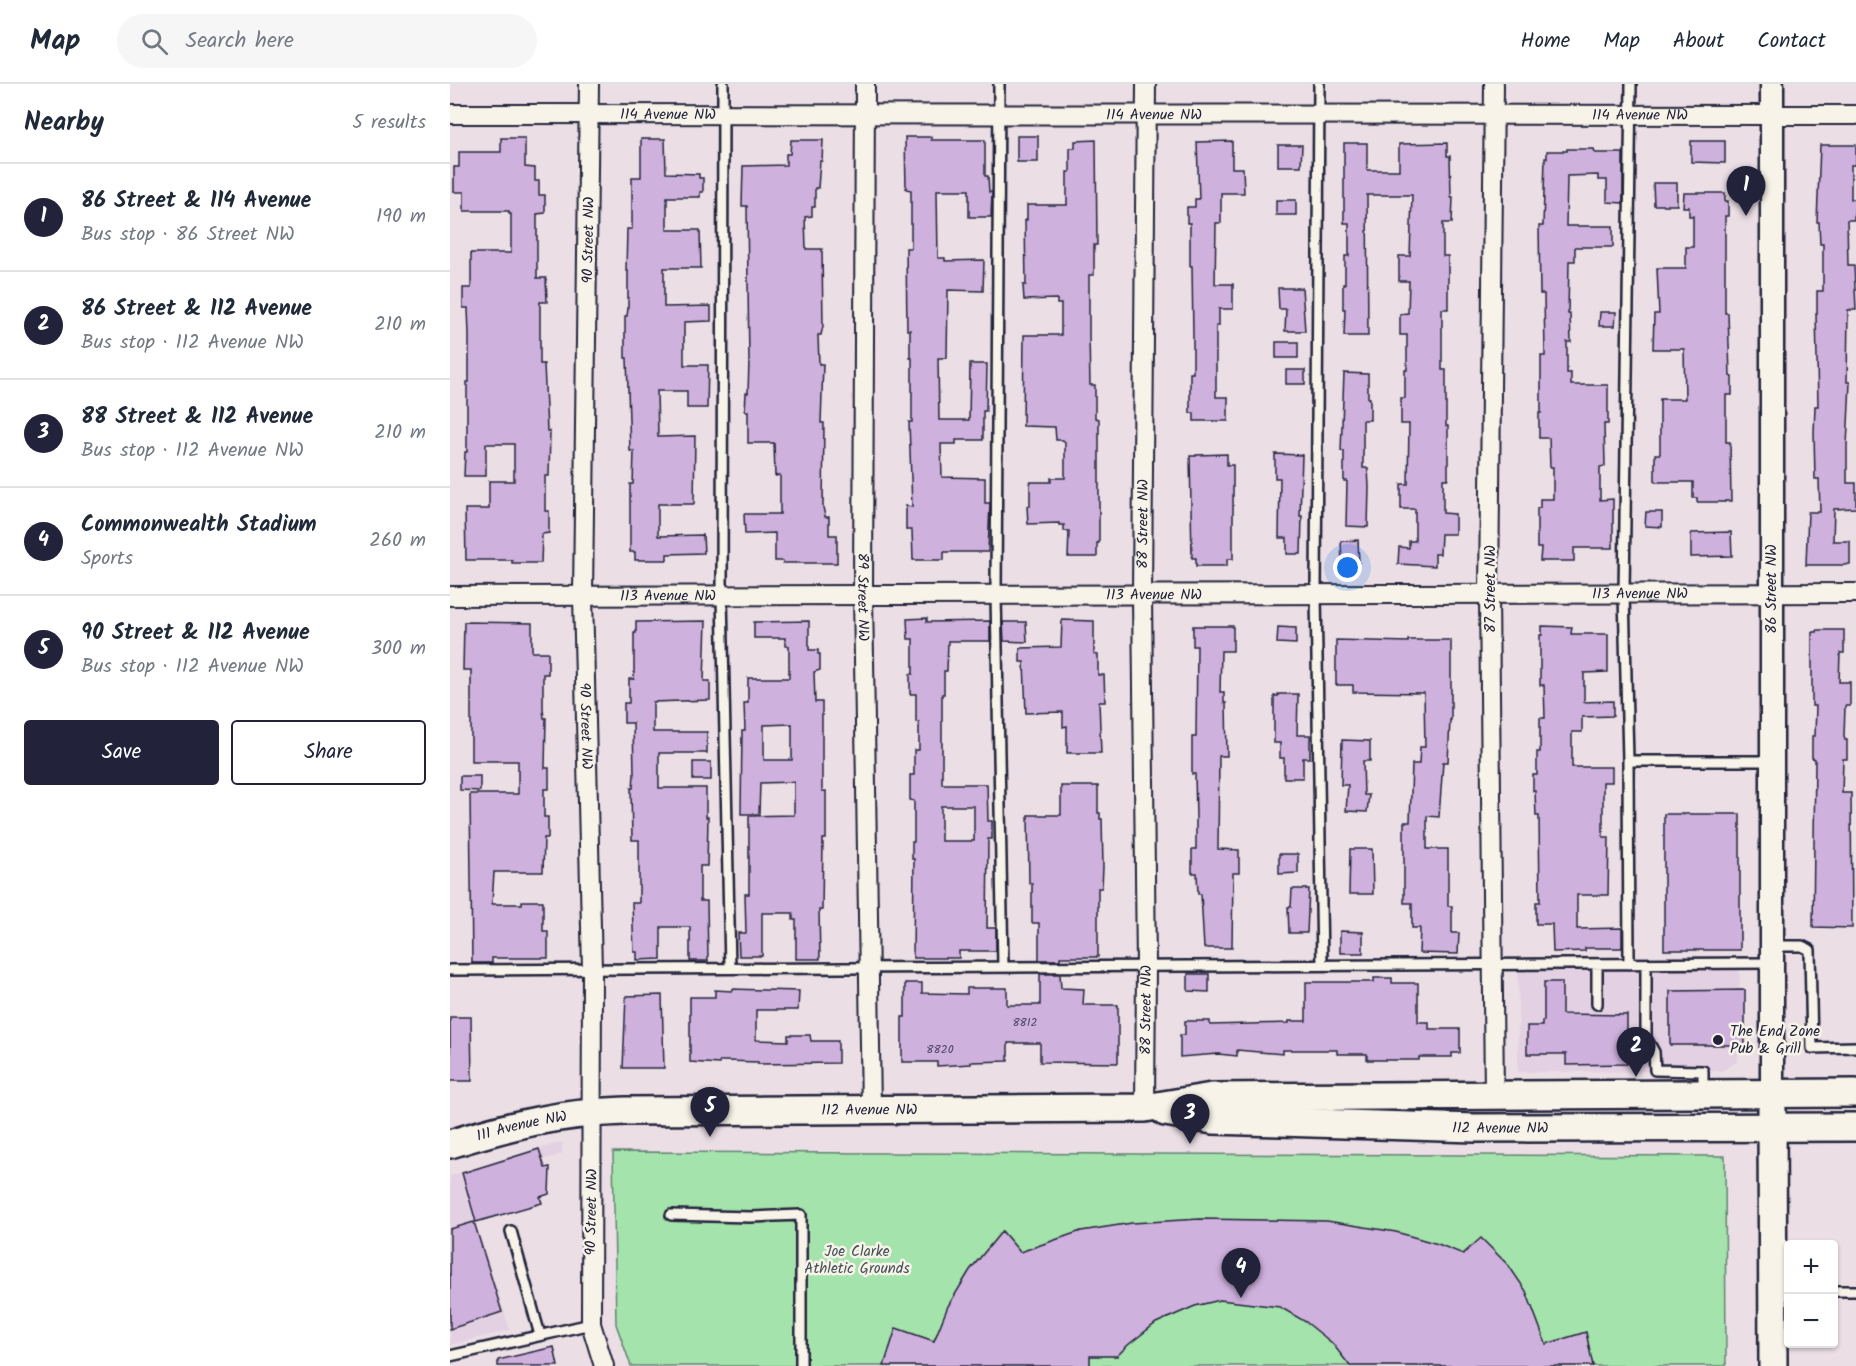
<!DOCTYPE html>
<html lang="en">
<head>
<meta charset="utf-8">
<style>
  body { margin:0; font-family:Kalam,sans-serif; background:#f6f6f7; color:#1f2937 }
  .controls { position:absolute; right:18px; bottom:18px; display:grid; overflow:hidden; border-radius:6px; box-shadow:0 2px 4px #0004 }
  .controls button { width:54px; height:54px; display:grid; place-items:center; padding:0; border:0; border-bottom:2px solid #e0e1e3; background:#fff; color:#1f2937; font:30px sans-serif }
  .you { position:absolute; left:898px; top:484px; width:21px; height:21px; margin:-15px; border:4px solid #fff; border-radius:50%; background:#1a73e8; box-shadow:0 0 0 9px #1a73e833 }
  .badge { display:grid; place-items:center; width:39px; height:39px; border-radius:50%; background:#22223b; color:#fff; font-size:20px; font-weight:700 }
  .pin { position:absolute; translate:-50% -50px; filter:drop-shadow(0 2px 3px #0008) }
  .pin::after { content:''; position:absolute; top:32px; width:21px; height:18px; background:inherit; clip-path:polygon(0 0,100% 0,50% 100%) }
  .list { margin:0; padding:0; list-style:none }
  h2 { display:flex; justify-content:space-between; align-items:center; height:78px; margin:0; padding:0 24px; font-size:26px }
  h2 small { font-size:20px; font-weight:400; color:#747a83 }
  .list li { display:grid; grid-template-columns:39px 1fr auto; gap:18px; align-items:center; box-sizing:border-box; height:108px; padding:0 24px; border-top:2px solid #e0e1e3 }
  .list b { display:block; font-size:22px; white-space:nowrap }
  .list p { margin:0; font-size:20px; white-space:nowrap; color:#747a83 }
  .list em { font-size:20px; font-style:normal; color:#747a83 }
  .actions { display:flex; gap:12px; padding:18px 24px }
  .actions a { flex:1; padding:14px 0; border:2px solid #22223b; border-radius:6px; text-align:center; font-size:21px; color:#22223b }
  .actions .main { background:#22223b; color:#fff }
  .icon { flex:none; width:33px; height:33px; fill:none; stroke:currentColor; stroke-width:2; stroke-linecap:round; stroke-linejoin:round }
  .map { position:relative; flex:none; width:1406px; height:1282px; overflow:hidden }
  header { display:flex; align-items:center; gap:36px; box-sizing:border-box; height:84px; padding:0 30px; background:#fff; border-bottom:2px solid #e0e1e3 }
  header strong { font-size:28px }
  nav { display:flex; gap:33px; margin-inline-start:auto; font-size:21px }
  .search { width:420px; height:54px; background:#f6f6f7; display:flex; align-items:center; gap:15px; box-sizing:border-box; padding:0 21px; border-radius:33px; color:#747a83; font-size:22px }
  main { display:flex }
  aside { flex:1; background:#fff }
  .map>svg:first-child { display:block }
</style>
</head>
<body>
<header>
<strong>Map</strong>
<div class="search"><svg class="icon" aria-label="search" viewBox="0 0 24 24"><circle cx="10" cy="10" r="6"/><path d="M15 15l6 6"/></svg>Search here</div>
<nav><a>Home</a><a>Map</a><a>About</a><a>Contact</a></nav>
</header>
<main>
<aside>
<h2>Nearby<small>5 results</small></h2>
<ul class="list">
<li><span class="badge">1</span><div><b>86 Street &amp; 114 Avenue</b><p>Bus stop · 86 Street NW</p></div><em>190 m</em></li>
<li><span class="badge">2</span><div><b>86 Street &amp; 112 Avenue</b><p>Bus stop · 112 Avenue NW</p></div><em>210 m</em></li>
<li><span class="badge">3</span><div><b>88 Street &amp; 112 Avenue</b><p>Bus stop · 112 Avenue NW</p></div><em>210 m</em></li>
<li><span class="badge">4</span><div><b>Commonwealth Stadium</b><p>Sports</p></div><em>260 m</em></li>
<li><span class="badge">5</span><div><b>90 Street &amp; 112 Avenue</b><p>Bus stop · 112 Avenue NW</p></div><em>300 m</em></li>
</ul>
<div class="actions"><a class="main">Save</a><a>Share</a></div>
</aside>
<div class="map">
<svg width="1406" height="1282" viewBox="0 0 1406 1282">
  <rect width="100%" height="100%" fill="#ebdfe5"/>
  <filter id="ink" filterUnits="userSpaceOnUse"><feTurbulence type="fractalNoise" baseFrequency=".0167" numOctaves="2"/><feDisplacementMap in="SourceGraphic" scale="12" xChannelSelector="R" yChannelSelector="G"/><feConvolveMatrix kernelMatrix="1 2 1 2 8 2 1 2 1" color-interpolation-filters="sRGB"/></filter>
  <g filter="url(#ink)">
    <!-- built -->
    <path fill="#e3d1e3" d="M1290,882l-2,95 -16,10 -204,1v-105z
      M112,1058v12l-98,31 46,145 -60,15v-169z"/>
    <!-- green -->
    <path fill="#a4e3ab" stroke="#638273" stroke-width="1.5" d="M163,1068l1112,4 1,210h-1095l-15,-42z"/>
    <!-- building -->
    <path fill="#cfb1dd" stroke="#22223b" stroke-width="1.5" fill-rule="evenodd" d="M567,52h21v26h-21z
      M455,53h26v3h54v36h3l1,16h3l-1,25h-22v-27h-32l1,68h7v3l39,-1 -1,31 -35,-1 -1,68h-9l1,62h30l1,-56h17l-1,47h-3v29h-27v4h-15l1,33 43,1v25h5l-2,49h-44v8h-31l-1,-30h-6v-24l6,1 -3,-85h3v-64h-2v-28h-3l-1,-82h5v-58l-5,-1z
      M51,54h24v29l10,1v13h4v14h6v18l-8,1v64h9l1,24h-7v62h4l3,67h3l-1,45h-4v35h4v22l-7,1 -1,29h-29v-3h-46l-1,-51h24v-28h25v-37h-28v32h-22l1,-24h2v-70h2v-48l-1,-26h-5v-20h8v-35h40v-39h-2v-3h-45v-19h-10v-25h5v-15h42z
      M191,55h24l1,34 33,1v4h4v14h-3v5h-33v33h33l1,38h-37v39l47,-1v15l-27,1v43h24l-1,43h-20v-17h-30l1,46 37,-1 -1,68h-36v32l45,-1 1,18 -37,1v6h-32v-8h-5v-68h3l1,-33h-4l-3,-93h-2v-42h2l1,-8v-37h-2l1,-42h5v-52h9z
      M341,56h32l-1,21h-2l-2,27h-3v19h-3v9l-7,1 1,32h16l1,77 -2,9h-3l1,29h4l-2,59h3l-1,84 2,10h4v18h8v28h-54v-2h-8v-28l-30,1 -1,-20h36v-39l-5,1 -1,-33h-26v-32h-3l1,-18h2l1,-32 -2,-155h-5l1,-40 43,-1v-11h4z
      M646,56l1,105h-3v30h-5v60l1,50h5v33l4,1v124h-2v14h-29l1,-26h-5v-6h-5v-2l-31,1 -1,-18h3v-24h21v-4h14v-36l-2,-2h-7l-1,-13 -32,-1 1,-91h37v-31h-4v-5l-33,1 -1,-15h3l-1,-65h2v-15h40v-33h3v-24h5v-7z
      M782,57v27h11l1,25h-23v30h-5l-1,61h18v25h-14v17h-3v71h12v24h-34v-8h-4v-40h3v-37l-1,-70h-2v-43h-3v-16h8v-8h4l-2,-57z
      M1241,57h34v22l-34,-1z
      M894,59h23v27h32v-26l48,-1v13h3l1,41h2l-1,26h-9v33h5v53h-6v61h4v56h2v53h-5v34l12,1v20h-14l-1,20h-5v12l-37,-2 1,-17 10,1v-7h6v-32h-14v-25h7l1,-60h-8v-26h4v-28h2v-35h-7v-21l8,-1 1,-32h-10v-25h11l2,-61h-45l1,141h-24l1,-27h-2v-25h2v-28h4v-33h-5z
      M828,61h24l-1,21h-23z
      M1370,61h36v20h-5v34h4l-1,21h-7l1,45h6l2,45h-8l-1,72h3l-3,64v37h9v25l-22,1 -1,32h17v23l-5,1h-39l2,-53h12l-1,-33h-4l-1,-46 1,-27h3l-2,-93h1v-22h6v-47h-3l-1,-22h-2z
      M1117,65h27l1,4h28v50l-16,-1v-22h-9v-5l-31,1 -1,50h47v21h-38v14h-6l-1,53h2l1,28h-4v31h4v12h37v39h-4l1,42 -5,1v33l13,-1v49h-39v13h-34l1,-13h-4v-40h3v-9h13v-32h-3l-1,-29h-10v-25h2v-57h4l-1,-62h-4l-1,-68h4l2,-68h2v-7h20z
      M1203,99h24v22h-23z
      M1234,109h41v8h3v15h-3v97h3l2,63 2,1v18h-6v47h4l1,59h-6v1h-28v-4h-4v-16h-38v-28h5v-55h25l-1,-50h-31l1,-35h5l-2,-46h29v-21h7v-31h-4v-9h-6z
      M826,116h20v15h-20z
      M828,204h24l3,43h-20l1,-22h-7z
      M1150,228h16l-1,14h-16z
      M826,258h22v16h-22z
      M836,286h19v14h-19z
      M894,289l24,1v24h2v22h-7v48h5l1,19 -1,40 -22,-1 1,-45h-3v-30h-3z
      M777,370v11h6v94h-6v7h-31v-8h-4l-2,-102h6v-1z
      M825,370l27,1 -2,61h2l-1,38h-14v-16h-8l1,-60h-5z
      M1196,428h16v15l-17,-1z
      M1281,448l1,24 -41,1v-24z
      M908,456l1,23h-17l-1,-22z
      M477,534v4l63,-1v20h-42l-1,30h-3v23h-2v90h45l1,37h4v18h-4l-1,89h9v23h-37v7h-46l1,-99h-2v-17h2v-41l-4,-1v-25h4v-25h5v-28h-3v-28h-6v-20h3v-35h-5l-1,-20zM491,722h33v35h-33z
      M612,536l32,1v33l4,1v20h6l1,27h-6l2,51h-34v-27l-4,1v-15l-37,1 -2,-51h-4v-14l41,-1z
      M256,537l-2,60h6v19l-57,2v30h54v21h-48v35h47v29h2l-1,49h-7v35h7l1,60h-18v-34h-29v32l-24,1v-8h-3l-2,-49h7v-63h-7l-1,-52h2l1,-14 -1,-51h-9v-20h5v-24h5v-46h2v-11z
      M359,537v29h9v4h2v16l-6,2 1,30h7v89h4v48h-3l-1,71h-3l1,49h-24v-39h-3v-7h-31v43h-23l-1,-23h8l-1,-39h4v-78l45,-1v-33l-34,1 -1,31h-18l1,-83h3l-1,-28h4v-25h41v-32h-4v-8h-31v-16zM342,640v36h-28v-35z
      M14,538l68,1v29h16v22h-5v35l1,9h2l-1,50h4v21h-5v28h4v21h-4l-1,34h-49l-2,32h30v-3h21v30h5v27h-56v5h-20l-2,-169h48v-33h-47v-91h-8z
      M553,538h23l1,20 -23,-1z
      M743,542h40v25h-12l-1,41h4v11h2l1,53h-8l-1,93 21,1v23h-6l-1,75h-28l-3,-54h-3l-1,-21h-5v-24h4v-33l-1,-42h-3v-37h4l1,-91h-4z
      M1092,542l30,1 -1,7h37v38l-24,1v29l29,-1v15l-31,1v15h-10v35h40v15h-9v55h6l-1,58h-31v34l45,-1v20h-37v3l-32,1 -1,-28h-16v-22h4l-1,-86h-3l-1,-25h-2v-16h4v-23h3v-34h5l-1,-33h-4v-50h2z
      M828,543l18,1v16l-19,-1z
      M1367,546h27v23h-4l-1,29h11v24h-5l-1,30 1,4h2v19h-4l-1,34h9l1,135 -39,-1 2,-168 -3,-1v-22h3l1,-30h-4v-74h5z
      M886,556l72,2v-2h43v80h-1l-2,42h-5l-4,55 -12,-1v33h21v57h4v27h7l-1,21 -39,-1 1,-25h-8v-25h-8v-81h6l2,-58h7l1,-17h5l-1,-54 -71,-1v-7h-17z
      M828,610h20l-1,41h13v23h-7v20h-19v-20h-4v-15h-6v-47h4z
      M892,656l28,1v20h-7l1,34h5l-2,17 -21,-1 2,-26h-7z
      M243,678h18v18h-18z
      M10,692h20v15l-20,-1z
      M611,702h37v27h2v6h2l1,48 -1,21h-4v69h-38v3h-21v-37h-7v-40h-3l-1,-68h33z
      M1214,730h76v136h-76z
      M900,765h22l1,45h-24z
      M829,770h19v19l-19,1z
      M842,805h17l-2,44h-18l-1,-26h3z
      M890,847l23,1v21h-23z
      M590,890h20l1,14 23,1 -1,16h35v58l-78,-1v-19h-32v18l-37,1v2l-34,2v-4h-35v-45h3v-34h17v10l45,1v-6h40v17h33z
      M738,890h21v18l-21,-1z
      M924,894h18v5h26v39h11v7h31v24h-8v4h-33v3h-52v-6h-30v-4h-54v4l-46,-4v6l-19,-2 -38,3v-22h5v-14h25v4l79,-2v-2h17v-39h68z
      M1094,898h18v32l65,1v49l-61,1v-11h-39v-28h15v-5h2z
      M282,905l67,2 -1,19h-42v30l32,1v-6h22l1,6h27v22l-80,1v-2l-32,-1h-6l-1,3 -29,-2v-65h25v-7l17,1z
      M1295,906v55h-75v-54z
      M212,911l2,73h-41l3,-72z
      M0,933h21l1,64h-22z
      M89,1065l6,19 5,-1 -1,27 -9,3 2,6 -66,19 -14,-49z
      M750,1135l127,2 69,11 42,12 25,10 18,-16 28,28 17,25 20,53 40,-12 7,34h-243l-18,-23 -26,-21 -26,-15 -60,-7 -25,6 -39,17 -28,22 -11,11h-27v10h-206l12,-38 38,13 14,-35 22,-36 32,-39 18,21 61,-21 51,-8z
      M24,1138l28,90 -52,17v-100z
      M104,1263l4,19h-60v-6z"/>
    <g fill="none" stroke-linecap="round" stroke-linejoin="round">
      <defs>
        <path id="service" d="M273,0l-1,511 8,373
          M549,0l-3,511 7,372
          M869,0l-3,510 6,371
          M1178,677h144
          M1323,862h29l8,4 2,98 44,-1
          M1147,880v40
          M1179,880l-1,-203 -4,-168 7,-509
          M1196,880v74l8,14 1,18 48,1v20
          M0,886l1323,-7
          M221,1131l79,2 51,-2v151
          M61,1147l29,104
          M1384,1207h22
          M0,1272l141,-32"/>
        <g id="minor">
          <path id="s1" d="M139,0l-6,512 9,373 -1,355 13,42"/>
          <path id="s2" d="M415,0l-2,511 8,514"/>
          <path d="M1044,0l-5,510 5,501"/>
          <path id="s3" d="M0,30l1406,1"/>
          <path id="s4" d="M0,512l1406,-3"/>
          <path id="s5" d="M695,1024l1,-142 -4,-371 4,-511"/>
        </g>
        <path id="tertiary" d="M1322,0v1009"/>
        <g id="secondary">
          <path d="M1322,1025l1,257"/>
          <path id="s6" d="M715,1028l48,8 262,8 381,-1"/>
          <path id="s7" d="M0,1060c61,-19 110,-31 175,-33l520,-3 67,-11 644,-4"/>
        </g>
      </defs>
      <!-- service casing -->
      <use href="#service" stroke="#22223b" stroke-width="14"/>
      <!-- minor casing -->
      <use href="#minor" stroke="#22223b" stroke-width="22"/>
      <!-- tertiary casing -->
      <use href="#tertiary" stroke="#22223b" stroke-width="27"/>
      <!-- secondary casing -->
      <use href="#secondary" stroke="#22223b" stroke-width="32"/>
      <!-- service -->
      <use href="#service" stroke="#f7f3e8" stroke-width="9"/>
      <!-- minor -->
      <use href="#minor" stroke="#f7f3e8" stroke-width="18"/>
      <!-- tertiary -->
      <use href="#tertiary" stroke="#f7f3e8" stroke-width="22"/>
      <!-- secondary -->
      <use href="#secondary" stroke="#f7f3e8" stroke-width="27"/>
    </g>
  </g>
  <!-- markers -->
  <circle fill="#22223b" stroke="#f7f3e8" stroke-width="2" cx="1268" cy="956" r="6"/>
  <g text-anchor="middle" stroke-width="5" stroke-linejoin="round" paint-order="stroke">
    <!-- number labels -->
    <g font-size="12" fill="#4d4664">
      <text x="575" y="942">8812</text>
      <text x="490" y="969">8820</text>
    </g>
    <!-- street labels -->
    <g font-size="15" fill="#22223b" stroke="#f7f3e8">
      <text dy="5" stroke="none"><textPath href="#s3" startOffset="218">114 Avenue NW</textPath></text>
      <text dy="5" stroke="none"><textPath href="#s3" startOffset="704">114 Avenue NW</textPath></text>
      <text dy="5" stroke="none"><textPath href="#s3" startOffset="1190">114 Avenue NW</textPath></text>
      <text transform="translate(138 156) rotate(-89)" y="5">90 Street NW</text>
      <text dy="5" stroke="none"><textPath href="#s5" startOffset="584">88 Street NW</textPath></text>
      <text transform="translate(1040 505) rotate(-90)" y="5">87 Street NW</text>
      <text transform="translate(1321 505) rotate(-90)" y="5">86 Street NW</text>
      <text dy="5" stroke="none"><textPath href="#s4" startOffset="1190">113 Avenue NW</textPath></text>
      <text dy="5" stroke="none"><textPath href="#s4" startOffset="218">113 Avenue NW</textPath></text>
      <text dy="5" stroke="none"><textPath href="#s4" startOffset="704">113 Avenue NW</textPath></text>
      <text dy="5" stroke="none"><textPath href="#s2" startOffset="513">89 Street NW</textPath></text>
      <text dy="5" stroke="none"><textPath href="#s1" startOffset="642">90 Street NW</textPath></text>
      <text dy="5" stroke="none"><textPath href="#s5" startOffset="98">88 Street NW</textPath></text>
      <text dy="5" stroke="none"><textPath href="#s7" startOffset="423">112 Avenue NW</textPath></text>
      <text dy="5" stroke="none"><textPath href="#s7" startOffset="74">111 Avenue NW</textPath></text>
      <text dy="5" stroke="none"><textPath href="#s6" startOffset="336">112 Avenue NW</textPath></text>
      <text transform="translate(141 1128) rotate(-89)" y="5">90 Street NW</text>
    </g>
    <!-- poi labels -->
    <g font-size="15" fill="#22223b" stroke="#f7f3e8" text-anchor="start">
      <text x="1280" y="952">The End Zone<tspan x="1280" dy="17">Pub &amp; Grill</tspan></text>
    </g>
    <!-- park labels -->
    <g font-size="15" fill="#425257" stroke="#f7f3e8">
      <text x="407" y="1172">Joe Clarke<tspan x="407" dy="17">Athletic Grounds</tspan></text>
    </g>
  </g>
</svg>
<div class="controls">
<button>+</button>
<button>−</button>
</div>
<div class="you"></div>
<div class="pin badge" style="left:1296px;top:132px">1</div>
<div class="pin badge" style="left:1186px;top:993px">2</div>
<div class="pin badge" style="left:740px;top:1060px">3</div>
<div class="pin badge" style="left:791px;top:1214px">4</div>
<div class="pin badge" style="left:260px;top:1053px">5</div>
</div>
</main>
</body>
</html>
